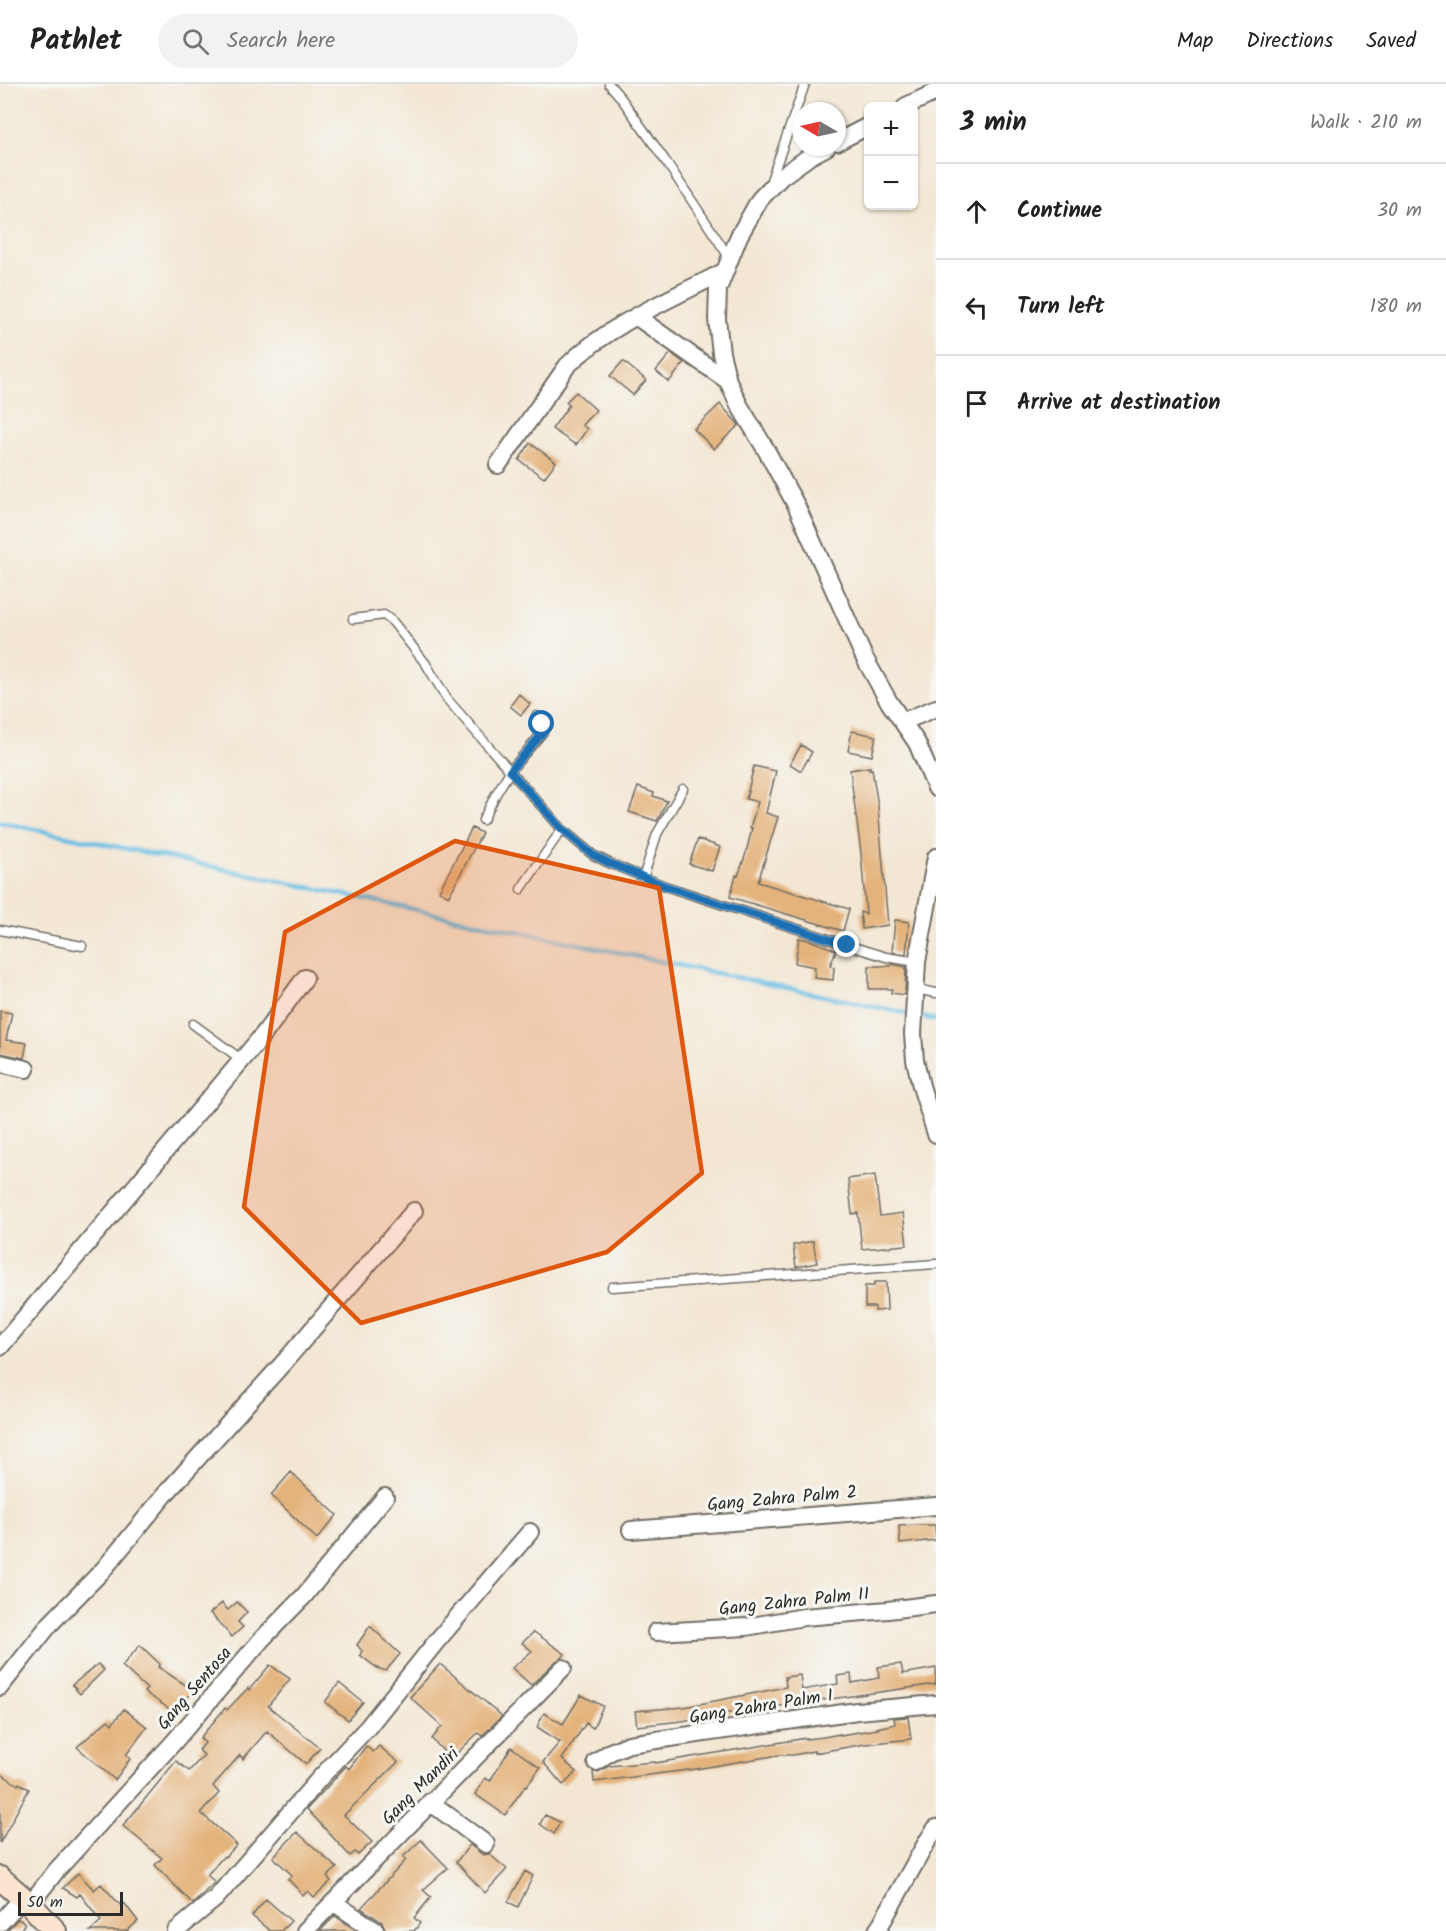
<!DOCTYPE html>
<html lang="en">
<head>
<meta charset="utf-8">
<style>
  body { margin:0; font-family:Kalam,sans-serif; background:#f2f2f2; color:#222 }
  .controls { position:absolute; right:18px; top:18px; display:grid; overflow:hidden; border-radius:9px; box-shadow:0 2px 4px #0004 }
  .controls button { width:54px; height:54px; display:grid; place-items:center; padding:0; border:0; border-bottom:2px solid #e0e0e0; background:#fff; color:#222; font:30px sans-serif }
  .compass { position:absolute; left:792px; top:18px; width:54px; height:54px; border-radius:50%; background:#fff; box-shadow:0 2px 4px #0004; rotate:279deg }
  .scale { position:absolute; left:18px; bottom:15px; width:105px; box-sizing:border-box; padding-left:6px; border:3px solid #2b2b2b; border-top:0; font-size:16px; line-height:21px; white-space:nowrap; color:#2b2b2b; -webkit-text-stroke:4px #f6f6f2; paint-order:stroke }
  .stop { position:absolute; width:18px; height:18px; margin:-14px; border:4px solid #1f6fb2; border-radius:50%; background:#fff }
  .stop.end { background:#1f6fb2; border-color:#fff; box-shadow:0 2px 6px #0008 }
  .list { margin:0; padding:0; list-style:none }
  h2 { display:flex; justify-content:space-between; align-items:center; height:78px; margin:0; padding:0 24px; font-size:26px }
  h2 small { font-size:20px; font-weight:400; color:#767676 }
  .list li { display:grid; grid-template-columns:39px 1fr auto; gap:18px; align-items:center; box-sizing:border-box; height:96px; padding:0 24px; border-top:2px solid #e0e0e0 }
  .list b { display:block; font-size:22px; white-space:nowrap }
  .list em { font-size:20px; font-style:normal; color:#767676 }
  .icon { flex:none; width:33px; height:33px; fill:none; stroke:currentColor; stroke-width:2; stroke-linecap:round; stroke-linejoin:round }
  .map { position:relative; flex:none; width:936px; height:1847px; overflow:hidden }
  header { display:flex; align-items:center; gap:36px; box-sizing:border-box; height:84px; padding:0 30px; background:#fff; border-bottom:2px solid #e0e0e0 }
  header strong { font-size:28px }
  nav { display:flex; gap:33px; margin-inline-start:auto; font-size:21px }
  .search { width:420px; height:54px; background:#f2f2f2; display:flex; align-items:center; gap:15px; box-sizing:border-box; padding:0 21px; border-radius:33px; color:#767676; font-size:22px }
  main { display:flex }
  aside { flex:1; background:#fff }
  .map>svg:first-child { display:block }
</style>
</head>
<body>
<header>
<strong>Pathlet</strong>
<div class="search"><svg class="icon" aria-label="search" viewBox="0 0 24 24"><circle cx="10" cy="10" r="6"/><path d="M15 15l6 6"/></svg>Search here</div>
<nav><a>Map</a><a>Directions</a><a>Saved</a></nav>
</header>
<main>
<div class="map">
<svg width="936" height="1847" viewBox="0 0 936 1847">
  <rect width="100%" height="100%" fill="#f6f6f2"/>
  <filter id="ink" filterUnits="userSpaceOnUse"><feTurbulence type="fractalNoise" baseFrequency=".0167" numOctaves="2"/><feDisplacementMap in="SourceGraphic" scale="12" xChannelSelector="R" yChannelSelector="G"/><feConvolveMatrix kernelMatrix="1 2 1 2 8 2 1 2 1" color-interpolation-filters="sRGB"/></filter>
  <filter id="wash" filterUnits="userSpaceOnUse"><feTurbulence type="fractalNoise" baseFrequency=".008" numOctaves="4" result="noise"/><feDisplacementMap in="SourceGraphic" scale="24" xChannelSelector="R" yChannelSelector="G"/><feGaussianBlur stdDeviation="1.35" result="paint"/><feColorMatrix in="noise" values="0 0 0 0 0 0 0 0 0 0 0 0 0 0 0 0 0 1.4 0 .05"/><feComposite in="paint" operator="in"/></filter>
  <g filter="url(#wash)">
    <rect width="100%" height="100%" fill="#f3e7d4"/>
    <g fill="none" stroke-linecap="round" stroke-linejoin="round">
      <!-- stream -->
      <path stroke="#67bde4" stroke-width="4.5" d="M0,738l910,192
        M918,932l18,4"/>
    </g>
    <g id="blocks">
      <!-- building -->
      <path fill="#e4b37c" d="M671,269l13,10 -15,19 -13,-11z
        M623,277l23,19 -13,15 -23,-19z
        M576,308l20,18 -14,15 5,4 -11,16 -24,-16 17,-24 -3,-3z
        M720,320l19,21 -25,24 -20,-20z
        M530,359l26,19 -12,16 -25,-18z
        M519,610l11,10 -9,11 -11,-9z
        M852,647l24,5 -4,20 -24,-5z
        M801,661l11,7 -11,19 -11,-7z
        M754,682l22,5 -10,42 12,4 -20,65 91,27 -6,22 -113,-34 6,-22 2,1 8,-23 6,-25h-2l8,-26 -12,-3z
        M870,683l-1,3 3,-1 6,37 10,119 -26,4 -2,-17 6,2 -5,-61 -11,-83z
        M638,703l16,6 -1,3 14,5 -10,20 -28,-9z
        M472,744l10,5 -33,63 -10,-5z
        M698,755l22,8 -8,24 -23,-7z
        M895,836l14,2 -3,32 -14,-2z
        M799,854l10,2 27,10 -6,16 4,1 -1,13 -19,-2 1,-11 -20,-4z
        M891,880l15,3 -1,28 -14,-2 1,-4h-23v-23h22z
        M0,927l12,2 -6,27 21,3 -3,15 -24,-5z
        M875,1091l5,41 23,-3 4,32 -45,4 -4,-36 -6,1 -4,-35z
        M813,1157l4,22 -21,4 -3,-22z
        M874,1198h12l1,28 -12,1v-4h-10v-21h9z
        M291,1388l46,43 -20,24 -46,-44z
        M920,1441h15l1,15 -36,4 -1,-18z
        M237,1518l10,10 -9,10 5,5 -11,10 -22,-24 12,-10 6,7z
        M370,1542l30,28 -14,17 -9,-3 -17,-13 2,-4 -5,-6z
        M534,1548l31,22 -3,4 -6,3 -25,24 -19,-17 20,-17 -10,-8z
        M140,1561l20,19 -2,3 35,23 -16,24 -33,-22 3,-3 -25,-23z
        M98,1580l6,6 -24,24 -8,-9z
        M440,1580l62,52 -20,20 -4,-3 -27,26 -19,-20 10,-13 -32,-29z
        M901,1580l2,10 33,-6v16l-112,16 -1,-1 -16,4 -1,-2 -64,12 -1,-2 -59,10 -45,5 -2,-15 49,-4 102,-20 -1,-10 15,-2 2,15 36,-6 -1,-8 14,-2 1,9 27,-5 -1,-11z
        M270,1581l20,14 -22,27 52,42 -14,16 -39,-33 -24,28 -3,-4 -27,31 6,7 -18,20 36,32 -12,12 -1,-1 -17,19 8,7 -22,22 -38,-39 7,-7 -39,-32 53,-65 13,10 15,-16 -5,-5 6,-7 -5,-5 25,-30 2,2 21,-22 1,2z
        M339,1599l24,19 -15,18 -23,-18z
        M581,1611l22,11 -10,22 -7,-5 -24,36 15,13 -14,13 -20,-23 17,-20 -23,-15 7,-14 19,11z
        M124,1625l23,18 -21,28 4,4 -15,21 -38,-33 31,-27 4,4z
        M908,1633l3,22 -46,5 -51,9v-2l-21,4h-14l-83,14 -102,13 -1,-10h5l11,-6 46,-4v1l152,-25v1l17,-2 16,-3v1l38,-6 -1,-1 18,-4 -1,-6z
        M366,1662l7,6 6,-6 19,16 -54,53 28,27 -14,13 -3,-3 -5,4 -43,-47 39,-43 3,3z
        M511,1663l29,21 -14,19 -1,-1 -20,29 -30,-21 10,-16 5,3z
        M0,1689l18,12 1,-2 10,6 -29,54z
        M545,1731l15,7 -6,12 -14,-10z
        M297,1748l40,36 -10,9 4,4 -17,16 -6,-6 -5,4 -15,-16 4,-4 -19,-18z
        M421,1756l27,28 -25,22 8,7 -17,21 6,5 -6,8h-28l-4,-9 -21,-14 45,-48 -3,-3z
        M470,1761l13,10 6,-1 18,15 -22,24 -29,-31z
        M525,1787l8,5 -15,31 -10,-5z
        M78,1789l16,17 7,-6 20,22 3,-3 14,18 -11,10h-37l11,-10 -21,-27 -3,3 -14,-9z
        M266,1815l25,22 -10,10h-11l-18,-15z
        M335,1832l22,15h-37z
        M18,1835l7,4 -5,8h-14z"/>
    </g>
  </g>
  <g filter="url(#ink)">
    <use href="#blocks" fill-opacity="0" stroke="#716d66" stroke-width="1.5"/>
    <g fill="none" stroke-linecap="round" stroke-linejoin="round">
      <defs>
        <path id="lane" d="M609,0l12,14 46,65 62,94
          M771,96l34,-96
          M353,535l31,-4 9,7 33,42 21,35 63,72 33,-39v-6l-7,-10
          M483,736l13,-26 14,-23 52,58 31,26 16,8 56,23 182,59 39,12 31,5
          M643,794l14,-44 26,-45
          M521,805l41,-60
          M0,846l82,16
          M916,905l20,4
          M193,940l49,36
          M612,1203l324,-23"/>
        <path id="street" d="M906,22l30,-14
          M837,58l31,-16
          M827,63l-17,9 -29,21 -21,22 -21,37 -21,53 -1,30 4,34 7,28 11,24 26,43 31,57 68,152 25,45 28,41 19,45
          M637,233l91,64
          M498,381l69,-99c42,-42 106,-68 158,-95
          M904,637l32,-13
          M936,773l-19,105 -4,72 2,26 6,26 15,48
          M0,979l26,6
          M0,1263l263,-312 42,-57
          M631,1446l305,-24
          M656,1548l90,-5 58,-10 84,-7 48,-6
          M0,1603l50,-63 53,-54 65,-79 118,-131 128,-149
          M596,1678l14,-10 19,-8 228,-33 79,-7
          M430,1718l56,42
          M333,1818l43,29
          M30,1820l26,-33 117,-128 88,-103 43,-44 81,-99
          M0,1839l23,-25
          M176,1847l40,-33 103,-119 49,-52 68,-85 94,-110
          M305,1847l258,-263
          M877,1847l51,-91 8,-12"/>
        <path id="secondary" d="M0,1794l30,26 25,27"/>
      </defs>
      <!-- lane casing -->
      <use href="#lane" stroke="#716d66" stroke-width="11"/>
      <!-- street casing -->
      <use href="#street" stroke="#716d66" stroke-width="20"/>
      <!-- secondary casing -->
      <use href="#secondary" stroke="#716d66" stroke-width="26"/>
      <!-- lane -->
      <use href="#lane" stroke="#fff" stroke-width="8"/>
      <!-- street -->
      <use href="#street" stroke="#fff" stroke-width="16"/>
      <!-- secondary -->
      <use href="#secondary" stroke="#fce5d0" stroke-width="22"/>
    </g>
  </g>
  <g fill="none" stroke-linecap="round" stroke-linejoin="round" filter="url(#ink)">
    <!-- route -->
    <path stroke="#1f6fb2" stroke-width="8" d="M542,640l1,8 -3,4 -30,35 52,58 31,26 16,8 56,23 182,59"/>
  </g>
  <!-- marked area -->
  <path fill="#df570e" fill-opacity="0.2" stroke="#df570e" stroke-width="4.5" stroke-linejoin="round" d="M455,757l204,47 43,285 -95,79 -246,71 -117,-116 41,-275z"/>
  <g text-anchor="middle" stroke-width="6" stroke-linejoin="round" paint-order="stroke">
    <!-- street labels -->
    <g font-size="18" fill="#2b2b2b" stroke="#f6f6f2">
      <text transform="translate(782 1414) rotate(-5)" y="6">Gang Zahra Palm 2</text>
      <text transform="translate(794 1517) rotate(-6)" y="6">Gang Zahra Palm II</text>
      <text transform="translate(194 1604) rotate(-49)" y="6">Gang Sentosa</text>
      <text transform="translate(761 1622) rotate(-9)" y="6">Gang Zahra Palm I</text>
      <text transform="translate(420 1702) rotate(-45)" y="6">Gang Mandiri</text>
    </g>
  </g>
</svg>
<div class="controls">
<button>+</button>
<button>−</button>
</div>
<svg class="compass" viewBox="-18 -18 36 36"><path d="M0-13l5 13h-10z" fill="#e53935"/><path d="M0 13l5-13h-10z" fill="#767676"/></svg>
<div class="scale">50 m</div>
<div class="stop" style="left:542px;top:640px"></div>
<div class="stop end" style="left:847px;top:861px"></div>
</div>
<aside>
<h2>3 min<small>Walk · 210 m</small></h2>
<ul class="list">
<li><svg class="icon" aria-label="ahead" viewBox="0 0 24 24"><path d="M12 20V5M6 11l6-6 6 6"/></svg><div><b>Continue</b></div><em>30 m</em></li>
<li><svg class="icon" aria-label="left" viewBox="0 0 24 24"><path d="M17 20v-9H6M10 6l-5 5 5 5"/></svg><div><b>Turn left</b></div><em>180 m</em></li>
<li><svg class="icon" aria-label="arrive" viewBox="0 0 24 24"><path d="M6 21V4h12l-3 4 3 4H6"/></svg><div><b>Arrive at destination</b></div></li>
</ul>
</aside>
</main>
</body>
</html>
